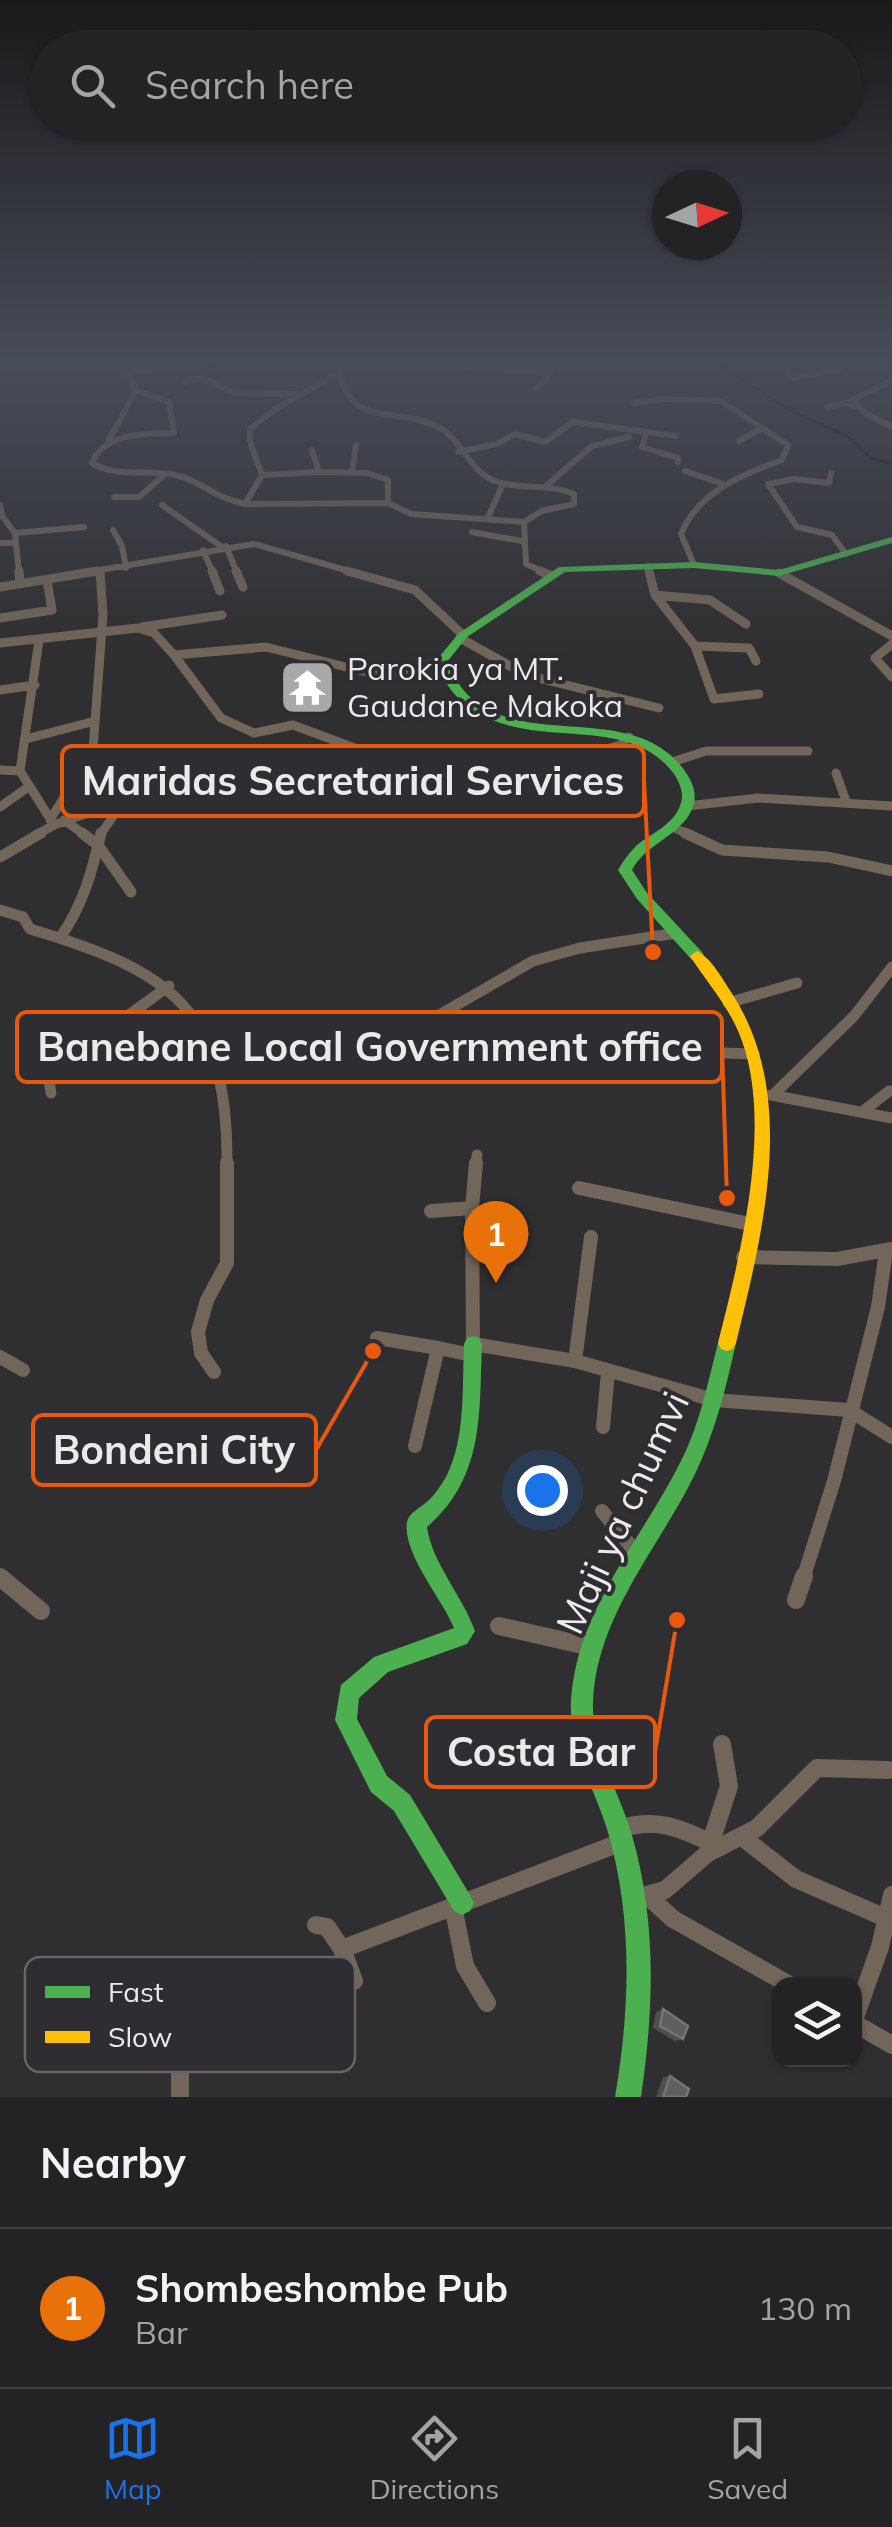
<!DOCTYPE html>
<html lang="en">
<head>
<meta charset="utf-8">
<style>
  body { margin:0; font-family:Mulish,sans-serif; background:#2b2a2c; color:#f1f3f6 }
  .controls { position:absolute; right:30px; bottom:30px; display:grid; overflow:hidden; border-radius:20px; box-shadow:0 2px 8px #0004 }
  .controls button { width:90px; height:90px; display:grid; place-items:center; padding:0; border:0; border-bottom:2px solid #403f41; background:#232224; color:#f1f3f6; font:50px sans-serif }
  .compass { position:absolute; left:652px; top:170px; width:90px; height:90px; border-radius:50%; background:#232224; box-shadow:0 2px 8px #0004; rotate:86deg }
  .you { position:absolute; left:542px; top:1490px; width:35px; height:35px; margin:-25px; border:8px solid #fff; border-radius:50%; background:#1a73e8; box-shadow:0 0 0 15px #1a73e833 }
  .badge { display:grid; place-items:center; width:65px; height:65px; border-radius:50%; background:#1a73e8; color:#fff; font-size:32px; font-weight:700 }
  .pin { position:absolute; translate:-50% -82px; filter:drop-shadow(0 2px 5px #0008) }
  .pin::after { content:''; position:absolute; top:52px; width:35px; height:30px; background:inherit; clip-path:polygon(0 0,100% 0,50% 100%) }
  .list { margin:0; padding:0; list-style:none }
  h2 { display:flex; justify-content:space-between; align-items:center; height:130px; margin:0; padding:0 40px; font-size:42px }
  h2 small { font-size:32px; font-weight:400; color:#a3a4a6 }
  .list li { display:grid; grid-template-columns:65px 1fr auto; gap:30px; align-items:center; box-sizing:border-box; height:160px; padding:0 40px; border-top:2px solid #403f41 }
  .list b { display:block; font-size:38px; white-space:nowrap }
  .list p { margin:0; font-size:32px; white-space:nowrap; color:#a3a4a6 }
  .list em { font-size:32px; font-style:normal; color:#a3a4a6 }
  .icon { flex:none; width:55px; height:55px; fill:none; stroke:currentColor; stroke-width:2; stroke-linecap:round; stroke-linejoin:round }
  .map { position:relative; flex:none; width:892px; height:2097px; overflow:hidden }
  .search { position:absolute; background:#232224; box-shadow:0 2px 8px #0004; left:30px; right:30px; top:30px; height:110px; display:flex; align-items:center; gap:25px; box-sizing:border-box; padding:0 35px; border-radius:55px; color:#a3a4a6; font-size:38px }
  .sheet { height:290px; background:#232224 }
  nav { display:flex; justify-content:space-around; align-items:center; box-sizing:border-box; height:140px; border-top:2px solid #403f41; background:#232224; font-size:28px; color:#a3a4a6 }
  nav a { display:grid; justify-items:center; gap:5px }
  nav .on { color:#1a73e8 }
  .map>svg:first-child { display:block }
</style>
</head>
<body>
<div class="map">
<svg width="892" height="2097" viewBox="0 0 892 2097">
  <rect width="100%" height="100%" fill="#2f2e30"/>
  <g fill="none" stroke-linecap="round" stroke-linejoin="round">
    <!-- stream -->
    <path stroke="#051f2d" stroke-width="2.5" d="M717,363l74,48 55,24 25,23 21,6"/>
    <!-- street-far4 -->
    <path stroke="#726559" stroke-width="6" d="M107,363l21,9 8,18 -27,50
      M336,363c16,73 59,38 107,67 22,15 27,43 55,52 25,8 51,1 76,12v10l-32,7 -18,11 2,42 20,9
      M426,363l124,10
      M789,363v13l4,2 49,-10 -1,-5
      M336,368l16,-5
      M128,372l78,-9
      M337,374l-60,34 -27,21v12l12,34 -17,29 143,-1 23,11 113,8
      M892,381l-41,19 17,15 24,12
      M185,382l18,-4 31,15 63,1
      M535,389l13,-11 5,-15
      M136,390l33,12 5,31c-28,1 -70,-1 -82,30 25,16 59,5 87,13 23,6 36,22 66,28
      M634,403l29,-4 58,2 67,44 -6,15c-39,14 -84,32 -101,74l13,31
      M827,407l19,-4 11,3
      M645,437l-3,10 36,11v4
      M739,441l22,-12
      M312,450l7,22 48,1 21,7v23
      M458,452l39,-8 18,-10 30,8 28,-20 103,14
      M685,471l38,13
      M352,472l4,-27
      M831,473l-2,10 -35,-4 -26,5 29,43 35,8 14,19
      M262,475l57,-3
      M546,486l46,-40 37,-9
      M114,497h25l23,-20
      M0,505l2,11 13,17 4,40
      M162,505l60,42
      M488,517l15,-33
      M113,530l9,16 4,22
      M472,532l50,9
      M15,533l69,-6
      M0,543h15
      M226,546l11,27
      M203,550l10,23
      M648,566l2,7
      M82,573l172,-29 102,29"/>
    <!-- street-far3 -->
    <path stroke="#726559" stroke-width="9" d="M19,571l1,13
      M212,571l8,20
      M236,571l7,16
      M347,571l68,19 48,45
      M540,571l10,4
      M649,571l6,24 40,51 54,2 7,13
      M779,573l113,63
      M0,587l97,-16
      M655,595l55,5 36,24
      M0,618l52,-8 -5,-30
      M142,627l80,-12
      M460,638l66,37 133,33
      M39,640l-19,131 34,54
      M0,643l138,-15 16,5 20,22 92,-8 112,28 63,-13
      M892,644l-17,14 17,19
      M695,646l19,53 45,-5
      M174,655l47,63 33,15 39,-8 129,48 73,10
      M0,690l35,-5
      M26,739l69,-18
      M672,762l34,-11h102
      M542,768l78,-23 9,-8
      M0,770l20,1
      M836,773l10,28
      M687,806l71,-8 134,8
      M0,807l28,-20
      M50,820l43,-70 10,-136 -3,-42
      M64,820l21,15
      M672,827l18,8
      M36,835l18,-10 71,-25 59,-38
      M100,835l24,-34"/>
    <!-- street-far2 -->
    <path stroke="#726559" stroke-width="11" d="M82,833l16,12 33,47
      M685,833l37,17 106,7 64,14
      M0,857l41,-24
      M0,910l23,7 7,12c141,42 198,79 197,236
      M60,938c23,-33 32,-66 41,-105
      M728,1003l69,-20
      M427,1022l106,-61 47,-13 97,-15
      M669,1051l85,3
      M51,1093l-2,-13 9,-14 111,-80
      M771,1095l121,23
      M773,1095l81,-79 38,-49
      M862,1112l27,-21
      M476,1165l1,-10"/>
    <!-- street-far1 -->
    <path stroke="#726559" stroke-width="14" d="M476,1163l-4,45 1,136 102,17 139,39 135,10 43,27
      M579,1188l171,36
      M431,1211l41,-3
      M743,1257l94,2 54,-10
      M377,1338l61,10
      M0,1357l23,13
      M575,1361l16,-124
      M214,1372l-13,-19 -3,-21 9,-32 20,-37v-100
      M603,1427l5,-55
      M415,1446l23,-98 34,7
      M602,1511l36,44
      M803,1579l31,-98 44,-174 8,-56"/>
    <!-- street -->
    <path stroke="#726559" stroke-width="18" d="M0,1577l41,34
      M796,1600l8,-24
      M499,1626l92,21
      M618,1829c37,-11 59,-3 93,14
      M742,1837l54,42 92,40
      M707,1854l22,-68 -7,-42
      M632,1899l33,-9 43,-37 49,-25 60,-60 71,2
      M651,1899l22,20 115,65
      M453,1906l12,60 22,37
      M316,1925l11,2 15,22 280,-107
      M342,1949l12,32
      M180,1989v108
      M854,2020l26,-73 12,-52
      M854,2023l38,22"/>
    <!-- fast -->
    <path fill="#4caf50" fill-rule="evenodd" d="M892,537v6l-113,33 -85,-8 -129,4 -98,65 -20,25c10,23 23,40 46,50 60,27 143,-2 189,55 8,11 15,22 12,36 -8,32 -48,39 -62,67l15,23 55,59 2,4 -2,4h-10l-55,-61 -19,-29c6,-10 11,-17 19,-25 15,-12 38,-21 44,-42 3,-10 -1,-20 -7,-29 -33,-45 -93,-37 -143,-44 -17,-3 -36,-7 -52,-16 -21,-11 -34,-30 -44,-52l24,-29 100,-66 135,-5 85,8z
      M727,1335l6,2 3,6c-10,45 -21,89 -41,131 -36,74 -98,141 -102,227 -2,47 25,88 38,131 26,87 23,176 10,265h-26c15,-88 18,-178 -7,-265 -13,-43 -40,-85 -37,-132 6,-91 72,-162 111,-241 18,-36 26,-77 36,-116l3,-6z
      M473,1336l6,2 3,6c-3,69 3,133 -55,183 5,36 35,68 48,104l-8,13 -79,28 -29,26 -2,21 30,57 23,19 60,100 4,8 -4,8 -8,4 -8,-4 -60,-100 -23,-19 -36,-72 6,-35 33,-28 80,-29c-11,-28 -52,-75 -47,-106 2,-10 15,-15 22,-22 7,-7 13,-16 18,-25 19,-39 15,-89 17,-131l3,-6z"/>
    <!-- slow -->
    <path fill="#ffc107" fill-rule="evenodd" d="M697,951c14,7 25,27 34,41 68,103 32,239 5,351l-3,6 -6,2 -6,-2 -3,-6c22,-87 55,-216 24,-302 -11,-32 -34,-57 -52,-85z"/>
  </g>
  <!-- wall -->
  <path fill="#504f4f" d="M663,2009l20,30 -8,2 -22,-13 3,-16z
    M670,2076l16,21h-30l7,-20z"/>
  <!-- building -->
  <path fill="#605f60" stroke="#767576" stroke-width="2.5" d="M663,2009l25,17 -5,13 -23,-13z
    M670,2076l19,13 -3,8h-23z"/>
  <!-- sky -->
  <linearGradient id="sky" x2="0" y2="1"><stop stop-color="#1a191a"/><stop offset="0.55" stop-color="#474c59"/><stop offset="1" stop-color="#474c59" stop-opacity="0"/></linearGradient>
  <rect width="892" height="656" fill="url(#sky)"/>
  <!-- icons -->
  <defs>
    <symbol id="temple-square" viewBox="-11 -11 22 22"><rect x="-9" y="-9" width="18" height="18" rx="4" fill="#a9a8aa" stroke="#2f2d31"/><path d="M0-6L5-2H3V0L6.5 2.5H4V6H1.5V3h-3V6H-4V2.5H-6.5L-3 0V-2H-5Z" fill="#fff"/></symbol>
  </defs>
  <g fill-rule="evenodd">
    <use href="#temple-square" x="276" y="656" width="63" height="63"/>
  </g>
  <g text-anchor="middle" stroke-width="8" stroke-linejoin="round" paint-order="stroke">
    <!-- far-poi labels -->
    <g font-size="32" fill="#ebe9ec" stroke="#2f2d31" text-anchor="start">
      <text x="347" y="680">Parokia ya MT.<tspan x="347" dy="37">Gaudance Makoka</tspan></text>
    </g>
    <!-- street labels -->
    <g font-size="38" fill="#ebe9ec" stroke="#2f2d31">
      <text transform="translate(623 1513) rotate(-65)" y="13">Maji ya chumvi</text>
    </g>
  </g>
  <!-- legend -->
  <rect x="25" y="1957" width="330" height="115" rx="15" fill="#2f2d31" stroke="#676569" stroke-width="2.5"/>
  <rect x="45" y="1986" width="45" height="12" fill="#4caf50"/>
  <rect x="45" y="2031" width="45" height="12" fill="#ffc107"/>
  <g font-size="28" fill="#ebe9ec">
    <text x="108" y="2002">Fast</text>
    <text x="108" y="2047">Slow</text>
  </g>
  <!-- callouts -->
  <path fill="none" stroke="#e8590c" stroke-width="4" d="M653 952L644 781M727 1198L722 1047M373 1351L316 1450M677 1620L655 1752"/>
  <g fill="#e8590c" stroke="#2f2d31" stroke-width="4">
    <circle cx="653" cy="952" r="10"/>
    <circle cx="727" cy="1198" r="10"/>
    <circle cx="373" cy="1351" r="10"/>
    <circle cx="677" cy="1620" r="10"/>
  </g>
  <g fill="#2f2d31" stroke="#e8590c" stroke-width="4">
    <rect x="62" y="746" width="582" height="70" rx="10"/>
    <rect x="17" y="1012" width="705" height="70" rx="10"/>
    <rect x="33" y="1415" width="283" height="70" rx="10"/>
    <rect x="426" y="1717" width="229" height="70" rx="10"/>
  </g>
  <g font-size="40" text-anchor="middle" font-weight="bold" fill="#ebe9ec">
    <text x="353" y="795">Maridas Secretarial Services</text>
    <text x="370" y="1061">Banebane Local Government office</text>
    <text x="174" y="1464">Bondeni City</text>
    <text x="541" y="1766">Costa Bar</text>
  </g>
</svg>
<div class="controls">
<button><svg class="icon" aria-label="layers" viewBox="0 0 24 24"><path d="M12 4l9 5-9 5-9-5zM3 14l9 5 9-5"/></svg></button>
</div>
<svg class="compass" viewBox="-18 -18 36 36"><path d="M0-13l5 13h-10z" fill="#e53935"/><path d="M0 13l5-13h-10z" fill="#a3a4a6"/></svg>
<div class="you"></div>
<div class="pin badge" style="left:496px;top:1283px;background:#e8710a">1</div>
<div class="search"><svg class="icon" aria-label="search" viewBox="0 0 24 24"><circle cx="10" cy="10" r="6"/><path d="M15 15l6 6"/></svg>Search here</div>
</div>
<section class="sheet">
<h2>Nearby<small></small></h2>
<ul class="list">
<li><span class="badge" style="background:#e8710a">1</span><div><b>Shombeshombe Pub</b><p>Bar</p></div><em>130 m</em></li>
</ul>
</section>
<nav>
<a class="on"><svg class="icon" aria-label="map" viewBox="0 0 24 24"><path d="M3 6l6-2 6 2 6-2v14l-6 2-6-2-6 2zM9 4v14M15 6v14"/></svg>Map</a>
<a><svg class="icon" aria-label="directions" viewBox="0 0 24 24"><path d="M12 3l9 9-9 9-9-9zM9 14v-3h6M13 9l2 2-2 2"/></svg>Directions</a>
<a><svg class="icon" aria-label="saved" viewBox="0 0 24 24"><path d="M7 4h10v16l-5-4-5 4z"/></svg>Saved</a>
</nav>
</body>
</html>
